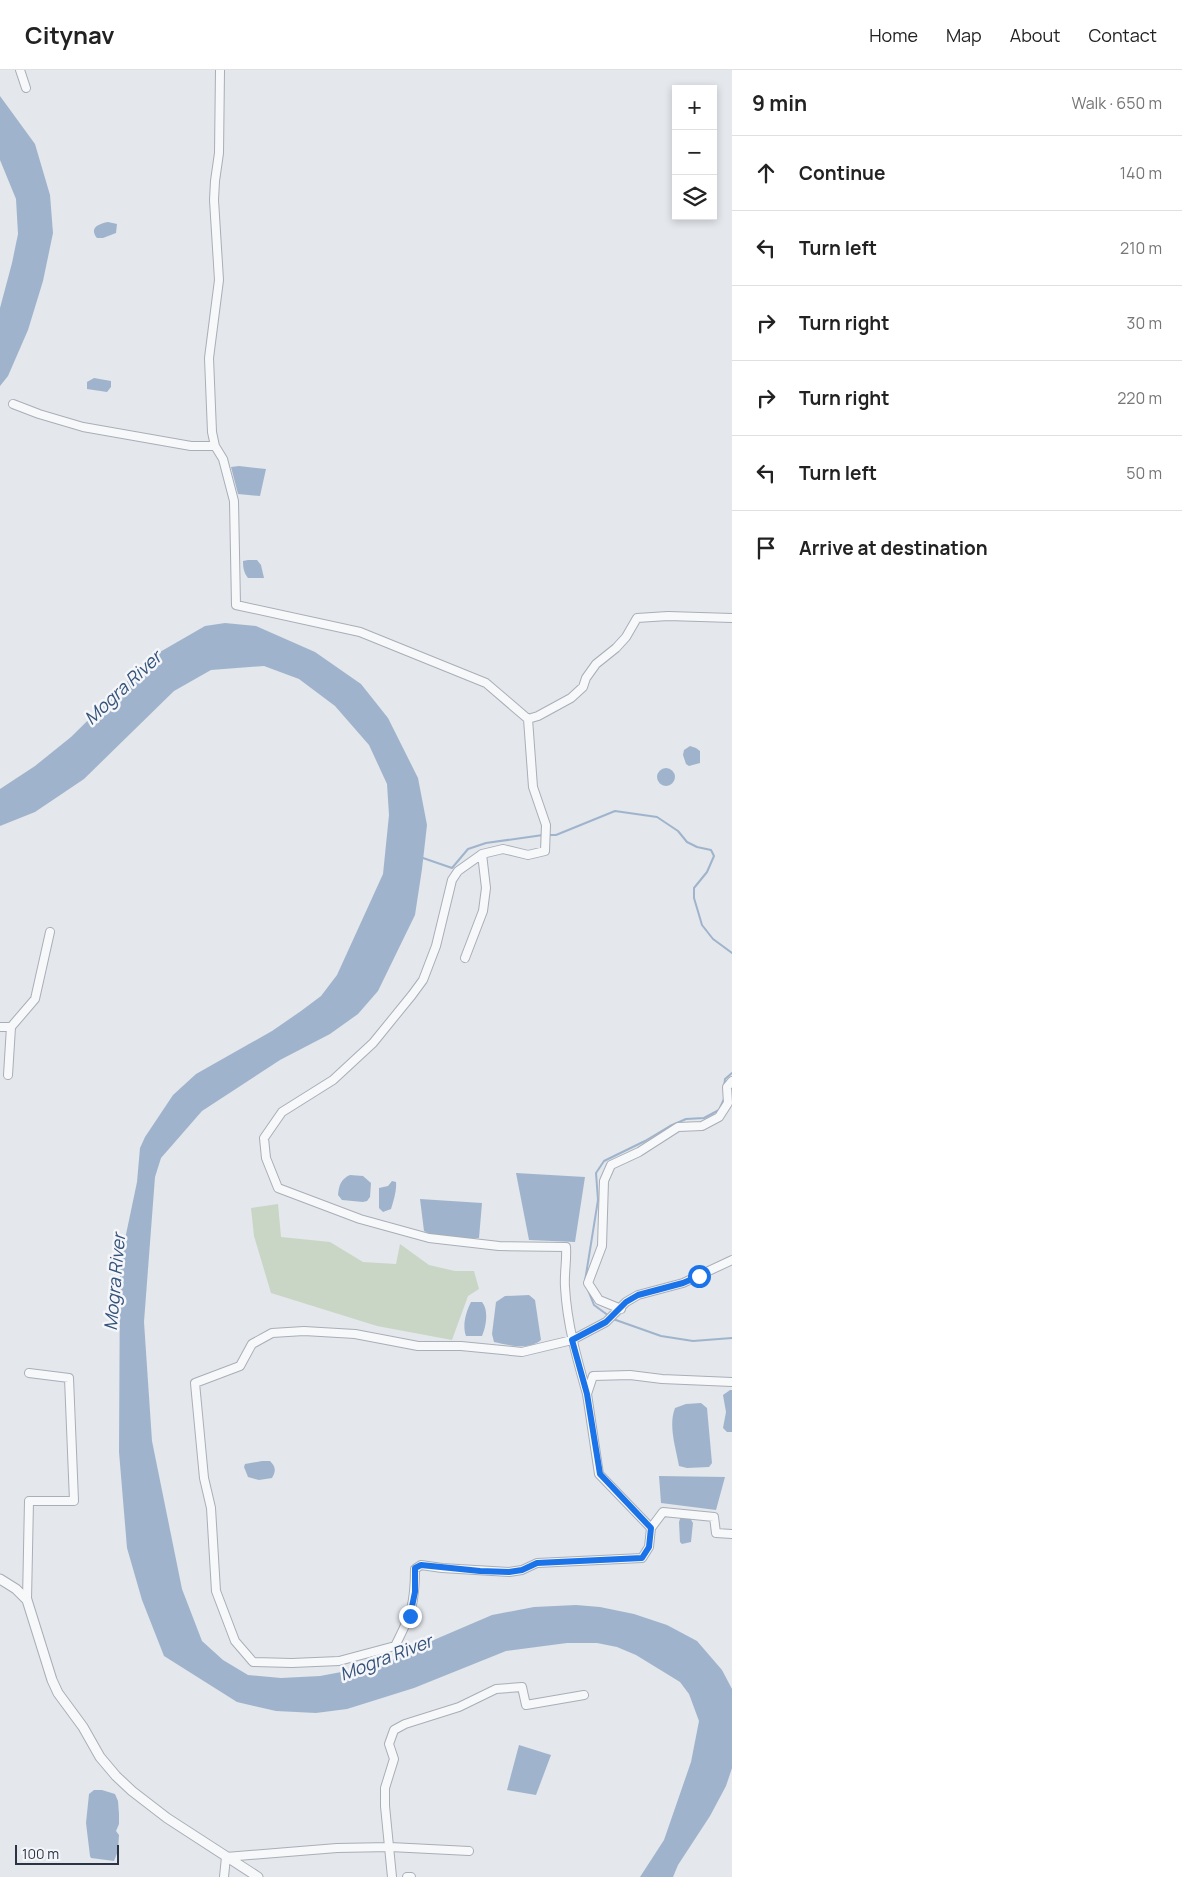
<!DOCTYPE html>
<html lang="en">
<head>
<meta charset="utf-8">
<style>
  body { margin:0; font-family:Manrope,sans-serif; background:#f6f6f6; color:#222 }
  .controls { position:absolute; right:15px; top:15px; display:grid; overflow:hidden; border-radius:0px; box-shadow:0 2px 8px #0003 }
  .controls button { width:45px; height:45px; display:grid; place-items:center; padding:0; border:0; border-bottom:1px solid #e0e0e0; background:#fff; color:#222; font:25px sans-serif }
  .scale { position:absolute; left:15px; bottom:12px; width:104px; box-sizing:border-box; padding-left:5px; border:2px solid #2b3445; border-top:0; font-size:14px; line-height:18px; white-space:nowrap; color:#2b3445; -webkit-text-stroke:4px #f4f6f9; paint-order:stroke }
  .stop { position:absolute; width:15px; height:15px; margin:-11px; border:4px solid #1a73e8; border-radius:50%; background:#fff }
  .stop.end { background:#1a73e8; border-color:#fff; box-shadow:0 1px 5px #0008 }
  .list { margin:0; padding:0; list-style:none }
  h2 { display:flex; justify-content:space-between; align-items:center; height:65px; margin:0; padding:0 20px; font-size:21px }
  h2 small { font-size:16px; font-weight:400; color:#767676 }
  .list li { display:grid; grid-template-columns:32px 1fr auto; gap:15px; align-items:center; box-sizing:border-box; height:75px; padding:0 20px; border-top:1px solid #e0e0e0 }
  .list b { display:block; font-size:19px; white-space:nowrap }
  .list em { font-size:16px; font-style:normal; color:#767676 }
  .icon { flex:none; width:28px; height:28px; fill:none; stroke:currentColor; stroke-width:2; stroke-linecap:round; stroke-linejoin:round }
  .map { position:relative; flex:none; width:732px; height:1807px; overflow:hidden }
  header { display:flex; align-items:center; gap:30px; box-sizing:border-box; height:70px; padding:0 25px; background:#fff; border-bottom:1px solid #e0e0e0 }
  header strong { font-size:24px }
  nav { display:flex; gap:28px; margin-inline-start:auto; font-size:18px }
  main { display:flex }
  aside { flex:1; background:#fff }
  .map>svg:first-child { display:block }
</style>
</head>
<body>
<header>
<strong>Citynav</strong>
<nav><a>Home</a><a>Map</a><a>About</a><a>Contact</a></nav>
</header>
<main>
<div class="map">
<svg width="732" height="1807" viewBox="0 0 732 1807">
  <rect width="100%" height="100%" fill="#e4e7ec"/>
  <!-- green -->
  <path fill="#c9d6c5" d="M278,1134l3,33 49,5 33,20 33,2 4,-20 29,21 26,6h19l5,18 -11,7 -16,44 -75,-14 -106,-33 -17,-57 -3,-28z"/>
  <!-- water -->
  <path fill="#9fb4cc" d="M0,26l35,48 15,51 3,38 -10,48 -15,49 -20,46 -8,10v-78l12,-45 6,-29 -2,-35 -16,-39z
    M108,152l9,2 -1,9 -13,5h-6c-8,-10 1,-14 11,-16z
    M94,308l17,3v6l-4,5 -20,-3v-7z
    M239,396l27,3 -6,27 -22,-2 -7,-27z
    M248,490h9l4,5 3,13h-16c-4,-5 -5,-10 -5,-17z
    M225,553l31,3 59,26 46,32 27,34 30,60 9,47 -5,44 -7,46 -37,76 -20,23 -28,20 -50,26 -78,51 -41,47 -6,19 -11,145 8,119 30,148 20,52 21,19 25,15 33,3 39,-2 64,-12 52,-25 56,-24 42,-8 42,-2 24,2 34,7 33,11 30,16 25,29 10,19v79l-6,18 -16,30 -32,49 -5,12h-33l24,-37 27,-78 8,-41 -10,-27 -9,-12 -44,-27 -19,-8 -20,-4h-30l-61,8 -92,37 -67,21 -31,4 -40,-2 -39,-9 -73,-46 -22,-56 -15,-52 -8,-96 1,-189 17,-81 3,-34 5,-11 28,-42 23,-21 76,-43 29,-20 20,-15 16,-21 46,-101 6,-59 -2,-31 -18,-39 -34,-39 -36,-27 -35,-13 -53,4 -37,21 -90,88 -49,33 -35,14v-37l35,-23 36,-29 82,-81 52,-30z
    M690,676l6,2 4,3v12l-11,3 -3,-2 -3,-9 1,-5z
    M657 707a9 9 0 1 1 18 0a9 9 0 1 1-18 0Z
    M516,1103l69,4 -10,65 -46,-2z
    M350,1105l13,1 8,7 -1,14 -3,4 -4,1 -21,-2 -4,-5c1,-10 3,-16 12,-20z
    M392,1111l4,1c1,8 -3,21 -5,27l-8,3 -4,-4v-20l9,-2z
    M420,1129l62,4 -3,35 -37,2 -18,-9z
    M529,1225l6,5 6,40c-13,11 -33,5 -47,2l-2,-8 4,-32 9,-6z
    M471,1232h11c7,8 4,25 0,34h-16c-4,-11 0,-24 5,-34z
    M730,1320h2v42h-5l-4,-4 3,-16 -3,-17z
    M701,1333l6,5 5,55 -3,4 -22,1 -8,-2c-3,-18 -11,-40 -4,-58l11,-4z
    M262,1391h8c6,6 6,10 2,17l-13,2 -11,-3 -4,-10 1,-3z
    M659,1406l66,1 -9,33 -55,-7z
    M681,1446l9,2 3,5 -2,19 -9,2 -2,-2 -1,-20z
    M519,1675l32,10 -15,40 -29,-5z
    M94,1720h8l13,4 3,7 1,13v10l-3,7 3,4 -1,16 -4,10 -23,-3 -1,-2 -4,-33 3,-29z"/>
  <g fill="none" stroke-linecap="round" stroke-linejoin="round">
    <!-- stream -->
    <path stroke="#9fb4cc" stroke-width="2" d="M548,765h8l59,-24 42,6 21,14 9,11 10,5 14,3 3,6 -7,16 -13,16v10l8,27 11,14 19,14
      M423,788l29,10 16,-19 18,-6 57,-8
      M724,1017l1,-8 7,-6
      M585,1211l13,-81 -2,-27 8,-12 41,-20 25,-15 16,-7 18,-1 15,-8 5,-11
      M588,1220l6,15 15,11
      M613,1249l48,17 32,5 39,-3"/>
    <defs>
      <path id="minor" d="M20,0l6,18
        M13,334l26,10 44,13 108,19h24l-3,-14 -3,-74 10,-78 -5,-80 1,-19 4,-28 1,-83
        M215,376l8,13 11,42 2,104 124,27 126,51 42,36 10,-3 33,-18 12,-11 3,-9 10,-14 20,-16 10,-11 11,-19 31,-2 64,2
        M482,784l-24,17 -6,9 -16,66 -13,34 -11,15 -39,48 -40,37 -51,32 -18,26 2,20 12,30 82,31 69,19 70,8 67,1c1,13 -2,27 -1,40 2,37 12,72 22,107l6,-18 37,-1 32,4 70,3
        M465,888l18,-47 3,-23 -4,-34 21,-5 25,6 17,-4 1,-26 -13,-38 -5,-68
        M0,957h11l-3,48
        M11,957l24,-28 15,-67
        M621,1239l-22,-9 -11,-17 14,-37 2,-65 7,-16 28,-13 39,-25 24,-1 17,-9 9,-14 -1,-16 5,-6
        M587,1324l12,80 52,54 12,-16 51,5 2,16 16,1
        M651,1458l-2,19 -7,11 -105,5 -15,7 -13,2 -67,-4 -21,-3 -6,4c0,35 -4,46 -20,77l-56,15 -47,2 -39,-1 -18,-21 -19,-50 -5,-83 -7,-30 -9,-95 45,-17 12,-22 20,-11 32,-2 51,3 63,12h43l61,6 50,-12 34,-18 20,-20 12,-7 45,-12 49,-23
        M27,1530l2,-99h45l-5,-123 -40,-5
        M224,1807l2,-20 111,-9 53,-1 79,4
        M392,1807l-7,-71v-18l9,-29 -5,-15 5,-14 11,-6 54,-17 37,-18 26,-2 4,18 58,-10
        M407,1807h4"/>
      <path id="tertiary" d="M0,1509l16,10 11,11 25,80 6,13 25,34 17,30 16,19 16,15 35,27 91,59"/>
    </defs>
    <!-- minor casing -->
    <use href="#minor" stroke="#a9aeb7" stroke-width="10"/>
    <!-- tertiary casing -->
    <use href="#tertiary" stroke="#a9aeb7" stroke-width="11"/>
    <!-- minor -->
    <use href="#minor" stroke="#f7f8fa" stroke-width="8"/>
    <!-- tertiary -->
    <use href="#tertiary" stroke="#f7f8fa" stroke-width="9"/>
  </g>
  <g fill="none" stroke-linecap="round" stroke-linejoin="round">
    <!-- route -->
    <path stroke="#1a73e8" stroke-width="6" d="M410,1546l5,-24v-24l6,-3 59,6 29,1 13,-2 15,-7 105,-5 7,-11 2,-19 -51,-54 -13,-80 -15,-54 34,-18 20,-20 12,-7 45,-12 16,-7"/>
  </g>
  <g text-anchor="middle" stroke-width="5" stroke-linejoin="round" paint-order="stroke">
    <!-- water labels -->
    <g font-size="18" font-style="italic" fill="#34527a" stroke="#f4f6f9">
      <text transform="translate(123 618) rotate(-43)" y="6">Mogra River</text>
      <text transform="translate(115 1212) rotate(-85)" y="6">Mogra River</text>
      <text transform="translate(386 1588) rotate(-21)" y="6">Mogra River</text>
    </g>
  </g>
</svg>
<div class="controls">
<button>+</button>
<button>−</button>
<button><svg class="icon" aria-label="layers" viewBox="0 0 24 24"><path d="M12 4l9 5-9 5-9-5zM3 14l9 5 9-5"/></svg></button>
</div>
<div class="scale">100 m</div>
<div class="stop" style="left:699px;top:1206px"></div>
<div class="stop end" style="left:410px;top:1546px"></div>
</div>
<aside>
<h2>9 min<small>Walk · 650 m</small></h2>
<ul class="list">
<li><svg class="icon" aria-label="ahead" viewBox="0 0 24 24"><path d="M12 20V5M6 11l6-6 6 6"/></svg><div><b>Continue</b></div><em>140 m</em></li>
<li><svg class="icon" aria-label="left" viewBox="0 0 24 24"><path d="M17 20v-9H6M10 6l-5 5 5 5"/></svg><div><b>Turn left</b></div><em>210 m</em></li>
<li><svg class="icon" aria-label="right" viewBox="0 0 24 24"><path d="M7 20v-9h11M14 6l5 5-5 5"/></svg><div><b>Turn right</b></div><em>30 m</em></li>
<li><svg class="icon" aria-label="right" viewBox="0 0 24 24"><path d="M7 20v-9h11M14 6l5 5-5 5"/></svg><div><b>Turn right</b></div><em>220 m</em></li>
<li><svg class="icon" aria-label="left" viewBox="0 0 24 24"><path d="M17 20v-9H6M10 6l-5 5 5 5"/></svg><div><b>Turn left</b></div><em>50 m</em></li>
<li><svg class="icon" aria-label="arrive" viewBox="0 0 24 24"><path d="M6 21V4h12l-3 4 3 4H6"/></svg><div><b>Arrive at destination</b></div></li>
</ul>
</aside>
</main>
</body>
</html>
